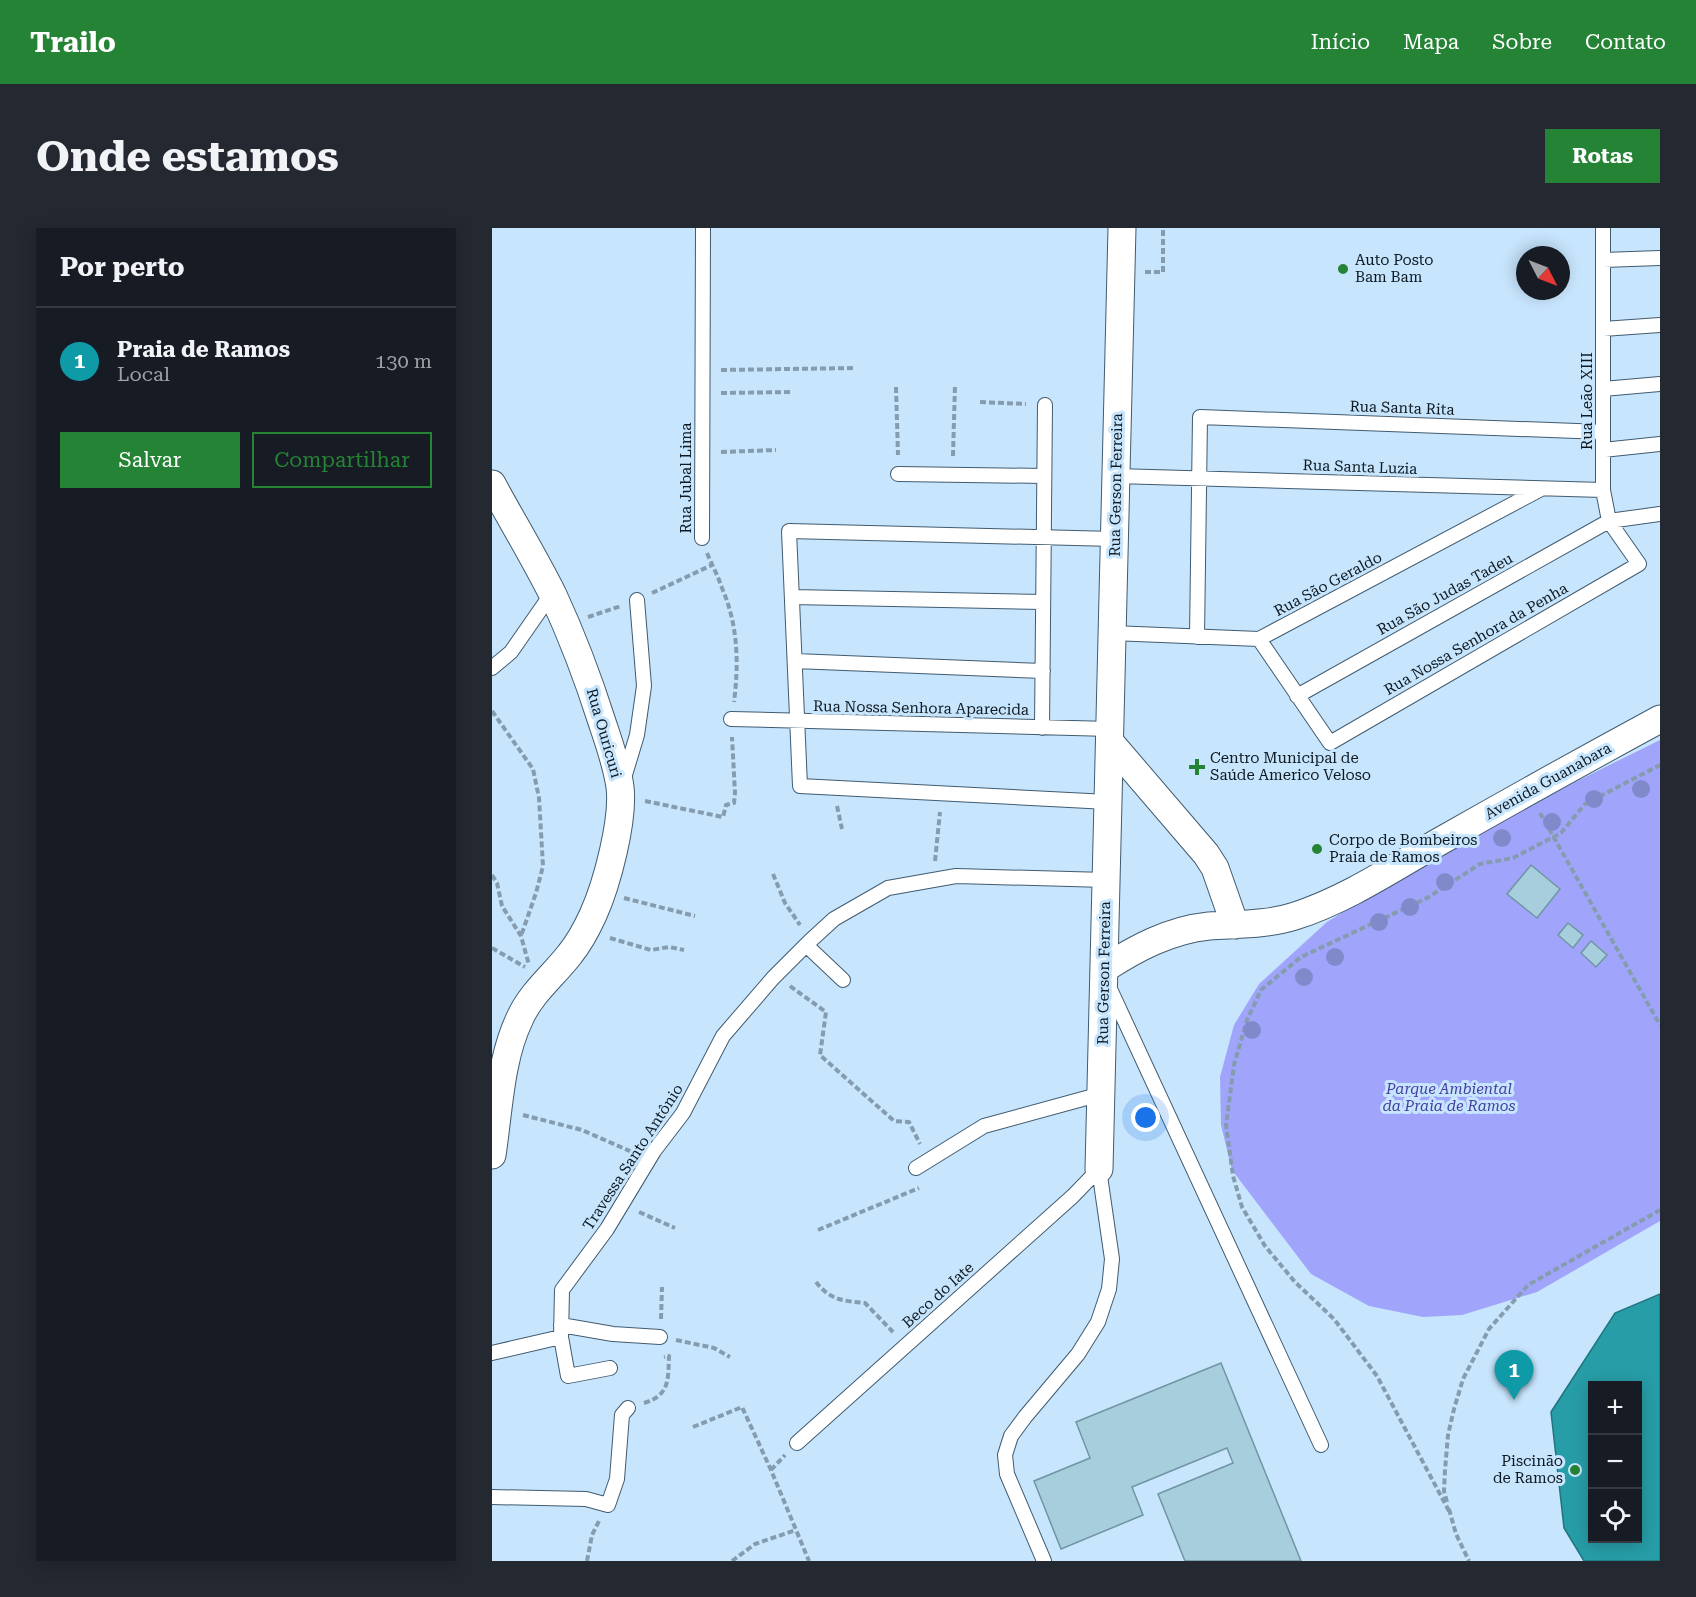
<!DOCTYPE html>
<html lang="pt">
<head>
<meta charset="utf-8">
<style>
  body { margin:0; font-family:"Roboto Serif",serif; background:#242831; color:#f1f3f6 }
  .controls { position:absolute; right:18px; bottom:18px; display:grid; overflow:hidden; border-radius:0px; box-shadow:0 3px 15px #0003 }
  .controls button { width:54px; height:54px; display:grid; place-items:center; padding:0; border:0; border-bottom:2px solid #363941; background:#171b24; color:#f1f3f6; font:30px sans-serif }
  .compass { position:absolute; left:1024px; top:18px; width:54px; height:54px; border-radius:50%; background:#171b24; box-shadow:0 3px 15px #0003; rotate:132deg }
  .you { position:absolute; left:654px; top:890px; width:21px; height:21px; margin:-15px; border:4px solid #fff; border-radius:50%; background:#1a73e8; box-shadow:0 0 0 9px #1a73e833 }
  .badge { display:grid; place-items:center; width:39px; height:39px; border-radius:50%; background:#258335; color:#fff; font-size:20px; font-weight:700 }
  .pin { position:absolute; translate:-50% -50px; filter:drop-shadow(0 2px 3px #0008) }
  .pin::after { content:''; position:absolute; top:32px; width:21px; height:18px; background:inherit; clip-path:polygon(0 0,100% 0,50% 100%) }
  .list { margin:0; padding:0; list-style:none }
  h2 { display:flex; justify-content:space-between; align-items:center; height:78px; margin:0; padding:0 24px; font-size:26px }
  h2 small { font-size:20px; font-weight:400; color:#9ea1a6 }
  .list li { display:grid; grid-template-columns:39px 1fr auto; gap:18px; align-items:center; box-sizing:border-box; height:108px; padding:0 24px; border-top:2px solid #363941 }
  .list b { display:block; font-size:22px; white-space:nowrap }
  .list p { margin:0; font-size:20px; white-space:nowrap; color:#9ea1a6 }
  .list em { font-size:20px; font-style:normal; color:#9ea1a6 }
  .actions { display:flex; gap:12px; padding:18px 24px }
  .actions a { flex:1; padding:14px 0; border:2px solid #258335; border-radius:0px; text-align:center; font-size:21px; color:#258335 }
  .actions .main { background:#258335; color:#fff }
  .icon { flex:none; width:33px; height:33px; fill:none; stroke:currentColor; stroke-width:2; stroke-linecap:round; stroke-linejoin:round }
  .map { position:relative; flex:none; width:1168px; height:1333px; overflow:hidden; border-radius:0px }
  header { display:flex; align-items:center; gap:36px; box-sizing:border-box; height:84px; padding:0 30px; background:#258335; color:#fff }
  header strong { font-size:28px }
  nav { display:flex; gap:33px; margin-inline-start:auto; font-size:21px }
  .intro { display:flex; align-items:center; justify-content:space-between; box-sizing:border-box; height:144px; padding:0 36px }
  h1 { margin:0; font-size:42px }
  .button { padding:15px 27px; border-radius:0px; background:#258335; color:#fff; font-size:21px; font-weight:700 }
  main { display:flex; gap:36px; padding:0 36px }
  aside { flex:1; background:#171b24; border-radius:0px; box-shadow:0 3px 15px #0003 }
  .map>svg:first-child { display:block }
</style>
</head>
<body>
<header>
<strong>Trailo</strong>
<nav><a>Início</a><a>Mapa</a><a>Sobre</a><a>Contato</a></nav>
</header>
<div class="intro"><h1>Onde estamos</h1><a class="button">Rotas</a></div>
<main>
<aside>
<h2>Por perto<small></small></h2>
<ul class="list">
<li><span class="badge" style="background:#0f9aa8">1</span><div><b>Praia de Ramos</b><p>Local</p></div><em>130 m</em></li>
</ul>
<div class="actions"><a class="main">Salvar</a><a>Compartilhar</a></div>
</aside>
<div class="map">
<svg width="1168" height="1333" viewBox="0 0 1168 1333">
  <rect width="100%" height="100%" fill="#c7e5fd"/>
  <!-- green -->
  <path fill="#a0a5fb" d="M1168,512v481l-123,71 -75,23 -39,2 -54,-11 -58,-32 -79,-104 -11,-45 -1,-48 14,-52 25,-41 68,-62 145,-89z"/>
  <!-- water -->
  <path fill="#279da7" stroke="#20757f" stroke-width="1.5" fill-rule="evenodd" d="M1168,1066v267h-76l-20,-33 -13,-116 64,-99zM1100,1158h46v152h-46z"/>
  <!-- building -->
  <path fill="#a7cedc" stroke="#7095a3" stroke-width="1.5" d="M1039,637l29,24 -23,29 -30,-24z
    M1076,695l15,12 -10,13 -15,-13z
    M1099,713l16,14 -11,12 -15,-14z
    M729,1135l80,198h-116l-27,-67 75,-31 -6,-15 -95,39 11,28 -82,34 -27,-68 56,-23 -14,-36z"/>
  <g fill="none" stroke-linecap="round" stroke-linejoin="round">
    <defs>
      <path id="service" d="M1111,32l57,-2
        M1111,101l57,-4
        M1111,161l57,-5
        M1111,222l57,-6
        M406,246l146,2
        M624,248l487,14
        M210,310l1,-310
        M300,369l251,5
        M620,405l147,6 282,-150
        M705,409l3,-220 403,15
        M767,411l71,104 309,-179 -30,-43 -6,-31v-262
        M303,433l248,10
        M0,440l19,-16 41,-59
        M805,468l312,-175 51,-7
        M239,491l379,10
        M550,500l3,-323
        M132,550l13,-43 7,-49 -7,-86
        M616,574l-308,-16 -11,-255 325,8
        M314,717l37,35
        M618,761l211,456
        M424,940l68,-42 117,-32
        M69,1097l52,9 47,3
        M0,1125l69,-16
        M118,1140l-42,8 -7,-39 1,-47 45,-61 47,-78 29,-38 40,-77 50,-58 37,-37 24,-22 54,-31 68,-12 150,4
        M305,1215l276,-247 26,-27
        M0,1269l94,2 22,6 9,-26 5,-64 6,-7
        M552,1333l-37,-87 -2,-19 6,-19 14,-19 53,-63 20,-32 11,-33 3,-30 -13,-90"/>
      <path id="minor" d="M0,256c20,37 42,73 61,111 19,41 35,83 49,127 7,21 15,43 18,65 4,33 -13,97 -27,128 -6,13 -14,28 -23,39 -16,21 -39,39 -50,64 -20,41 -21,92 -28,137
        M618,514l96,112 9,14 20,57
        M612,741c32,-21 66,-39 105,-43 29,-2 58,-1 86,-10 53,-17 101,-50 149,-77 72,-41 144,-81 216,-120
        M607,941l23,-941"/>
    </defs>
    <!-- service casing -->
    <use href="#service" stroke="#415b6f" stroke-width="16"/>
    <!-- minor casing -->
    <use href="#minor" stroke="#415b6f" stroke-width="29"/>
    <!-- path -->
    <path stroke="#859caf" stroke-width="4" stroke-dasharray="6 3" stroke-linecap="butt" d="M653,44h18v-44
      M229,142l135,-2
      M404,159l2,68
      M229,165l72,-1
      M488,174l46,2
      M229,224l55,-2
      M461,228l2,-71
      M215,325c5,12 11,23 15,35 16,37 17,75 12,114
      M160,365l60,-28
      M96,389l33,-11
      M0,483l41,58 6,29 4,68 -7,27 -15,43
      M153,573l78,16 3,-12 8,-2 1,-10 -3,-56
      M345,578l5,23
      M1048,585l120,212
      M443,633l5,-49
      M281,646l12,29 15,22
      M0,647l5,8 5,23 19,30 8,29
      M132,670l71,18
      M118,710l41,12 18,-3 15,3
      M0,720l33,19
      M298,758l36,26 -6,43 74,66 15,1 11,22
      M31,887l59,15 50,22
      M147,984l36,16
      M326,1002l101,-42
      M324,1054c14,18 27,19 49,21l28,29
      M169,1091l1,-32
      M184,1112l38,8 16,9
      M152,1175c26,-8 24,-23 25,-47l-5,1
      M201,1199l49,-20 29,63 38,91
      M279,1242l14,-15
      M955,1274l-3,-11 1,-21 3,-35 6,-26 9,-30 26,-50 39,-44 132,-75
      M957,1281l7,25 13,27
      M957,1283l-72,-135 -43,-57 -39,-37 -30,-36 -23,-39 -9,-31 -7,-51 8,-60 13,-45 14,-30 40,-33 126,-59 53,-34 33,-6 48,-25 24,-29 75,-39
      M95,1333l5,-26 7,-14
      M240,1333l23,-17 41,-14"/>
    <!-- service -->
    <use href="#service" stroke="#fff" stroke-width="14"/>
    <!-- minor -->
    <use href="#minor" stroke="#fff" stroke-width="27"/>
  </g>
  <!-- trees -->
  <g fill="#808acb">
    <circle cx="1149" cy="561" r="9"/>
    <circle cx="1102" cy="571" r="9"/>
    <circle cx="1060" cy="594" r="9"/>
    <circle cx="1010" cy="610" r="9"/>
    <circle cx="953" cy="654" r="9"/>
    <circle cx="918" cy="679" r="9"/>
    <circle cx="887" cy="694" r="9"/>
    <circle cx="843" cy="729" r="9"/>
    <circle cx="812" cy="749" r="9"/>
    <circle cx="760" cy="802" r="9"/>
  </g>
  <!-- markers -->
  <g fill="#258335" stroke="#c7e5fd" stroke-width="2">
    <circle cx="851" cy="41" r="6"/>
    <path d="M702 530h6v6h6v6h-6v6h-6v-6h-6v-6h6z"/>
    <circle cx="825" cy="621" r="6"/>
    <circle cx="1083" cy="1242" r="6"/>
  </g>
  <g text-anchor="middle" stroke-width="6" stroke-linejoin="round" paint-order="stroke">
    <!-- poi labels -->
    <g font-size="15" fill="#0e1921" stroke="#c7e5fd" text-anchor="start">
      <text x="863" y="37">Auto Posto<tspan x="863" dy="17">Bam Bam</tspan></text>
      <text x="718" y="535">Centro Municipal de<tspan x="718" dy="17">Saúde Americo Veloso</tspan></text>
      <text x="837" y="617">Corpo de Bombeiros<tspan x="837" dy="17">Praia de Ramos</tspan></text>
      <text x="1071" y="1238" text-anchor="end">Piscinão<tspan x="1071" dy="17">de Ramos</tspan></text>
    </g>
    <!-- street labels -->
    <g font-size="15" fill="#0e1921" stroke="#c7e5fd">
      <text transform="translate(1095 173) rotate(-90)" y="5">Rua Leão XIII</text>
      <text transform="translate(910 180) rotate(2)" y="5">Rua Santa Rita</text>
      <text transform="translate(868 239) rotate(2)" y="5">Rua Santa Luzia</text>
      <text transform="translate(194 250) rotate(-90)" y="5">Rua Jubal Lima</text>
      <text transform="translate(624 257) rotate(-89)" y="5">Rua Gerson Ferreira</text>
      <text transform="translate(836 356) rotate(-28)" y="5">Rua São Geraldo</text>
      <text transform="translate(953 366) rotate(-29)" y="5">Rua São Judas Tadeu</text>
      <text transform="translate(984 411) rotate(-30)" y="5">Rua Nossa Senhora da Penha</text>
      <text transform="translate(429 480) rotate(1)" y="5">Rua Nossa Senhora Aparecida</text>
      <text transform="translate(112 505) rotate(74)" y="5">Rua Ouricuri</text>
      <text transform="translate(1056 553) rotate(-29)" y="5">Avenida Guanabara</text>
      <text transform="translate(612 745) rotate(-89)" y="5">Rua Gerson Ferreira</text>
      <text transform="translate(141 929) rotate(-57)" y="5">Travessa Santo Antônio</text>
      <text transform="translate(446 1067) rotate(-42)" y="5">Beco do Iate</text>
    </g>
    <!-- park labels -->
    <g font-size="15" font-style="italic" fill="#453fa2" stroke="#c7e5fd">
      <text x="957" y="866">Parque Ambiental<tspan x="957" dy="17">da Praia de Ramos</tspan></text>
    </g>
  </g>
</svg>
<div class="controls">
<button>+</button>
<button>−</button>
<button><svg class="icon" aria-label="locate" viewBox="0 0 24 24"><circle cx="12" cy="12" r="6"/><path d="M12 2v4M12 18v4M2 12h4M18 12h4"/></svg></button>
</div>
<svg class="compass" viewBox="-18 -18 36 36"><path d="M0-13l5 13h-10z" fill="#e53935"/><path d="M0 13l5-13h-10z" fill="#9ea1a6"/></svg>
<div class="you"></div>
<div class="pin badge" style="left:1022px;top:1172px;background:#0f9aa8">1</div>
</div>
</main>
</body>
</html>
